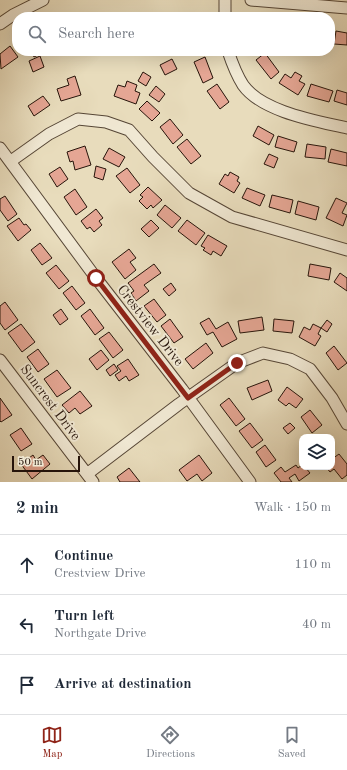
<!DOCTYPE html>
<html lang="en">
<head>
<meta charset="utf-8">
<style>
  body { margin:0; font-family:"Old Standard TT",serif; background:#f6f6f7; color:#1f2937 }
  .controls { position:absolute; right:12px; bottom:12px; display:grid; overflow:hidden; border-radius:8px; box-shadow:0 4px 16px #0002 }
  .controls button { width:36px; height:36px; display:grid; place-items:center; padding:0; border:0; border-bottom:1px solid #e0e1e3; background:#fff; color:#1f2937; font:20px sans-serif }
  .scale { position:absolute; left:12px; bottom:10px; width:68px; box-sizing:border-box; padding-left:4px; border:2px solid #26140a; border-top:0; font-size:11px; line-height:14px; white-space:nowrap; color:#26140a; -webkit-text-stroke:3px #f0e8d3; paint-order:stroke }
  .stop { position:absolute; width:12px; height:12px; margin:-9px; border:3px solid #8f2418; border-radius:50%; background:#fff }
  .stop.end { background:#8f2418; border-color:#fff; box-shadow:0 1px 4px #0008 }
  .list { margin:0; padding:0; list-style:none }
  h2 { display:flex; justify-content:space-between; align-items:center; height:52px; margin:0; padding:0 16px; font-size:17px }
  h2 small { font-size:13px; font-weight:400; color:#747a83 }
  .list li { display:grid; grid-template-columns:26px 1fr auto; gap:12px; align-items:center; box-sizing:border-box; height:60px; padding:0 16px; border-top:1px solid #e0e1e3 }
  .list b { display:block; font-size:15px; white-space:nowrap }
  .list p { margin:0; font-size:13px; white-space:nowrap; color:#747a83 }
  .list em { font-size:13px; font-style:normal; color:#747a83 }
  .icon { flex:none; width:22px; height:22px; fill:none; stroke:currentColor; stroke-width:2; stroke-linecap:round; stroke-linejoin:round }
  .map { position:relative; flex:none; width:347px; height:482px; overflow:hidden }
  .search { position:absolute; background:#fff; box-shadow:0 4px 16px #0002; left:12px; right:12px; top:12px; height:44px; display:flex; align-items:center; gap:10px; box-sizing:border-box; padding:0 14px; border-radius:16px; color:#747a83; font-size:15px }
  .sheet { height:232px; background:#fff }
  nav { display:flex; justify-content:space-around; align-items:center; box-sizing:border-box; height:56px; border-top:1px solid #e0e1e3; background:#fff; font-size:11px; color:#747a83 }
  nav a { display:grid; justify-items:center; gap:2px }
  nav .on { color:#8f2418 }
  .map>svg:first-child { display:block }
</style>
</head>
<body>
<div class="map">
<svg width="347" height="482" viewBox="0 0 347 482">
  <rect width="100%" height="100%" fill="#e8dcbc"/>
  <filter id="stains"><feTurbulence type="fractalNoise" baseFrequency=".005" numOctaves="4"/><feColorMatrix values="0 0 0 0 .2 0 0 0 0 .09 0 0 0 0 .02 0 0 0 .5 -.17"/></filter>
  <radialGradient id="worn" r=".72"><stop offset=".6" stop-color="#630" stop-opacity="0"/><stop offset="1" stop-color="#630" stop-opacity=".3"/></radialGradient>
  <!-- building -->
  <path fill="#e5a694" stroke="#26140a" d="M336,31l11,2v12l-13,-1z
    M10,46l8,11 -17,12 -1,-15z
    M25,51h19v1l-10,5 -2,-4 -5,2z
    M265,53l14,19 -8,7 -15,-19z
    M40,56l4,11 -11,5 -4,-11z
    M205,57l8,21 -10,5 -9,-21z
    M172,59l5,10 -12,6 -5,-10z
    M143,72l8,5 -5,9 -8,-5z
    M295,72l7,4 -3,5 6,3 -7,11 -19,-12 6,-9 6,4z
    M75,76l6,19 -20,6 -4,-12 12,-4 -2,-6z
    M127,81l10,4 -2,6 5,2 -4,11 -22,-8 4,-11 7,2z
    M217,84l12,18 -9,7 -13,-18z
    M311,84l22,7 -4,11 -22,-6z
    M156,86l9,8 -6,8 -10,-7z
    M337,90l10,3v12l-13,-4z
    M43,96l7,9 -16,11 -6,-10z
    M147,101l13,12 -8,8 -13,-12z
    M170,119l13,16 -10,9 -13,-17z
    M258,126l16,9 -5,10 -16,-9z
    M278,136l19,6 -3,10 -19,-5z
    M187,139l14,17 -10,8 -14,-17z
    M307,144l19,3 -1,12 -20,-2z
    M85,146l6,19 -16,5 -2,-9 -3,1 -3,-10z
    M109,148l16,9 -6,10 -16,-8z
    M331,149l16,4v13l-19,-4z
    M269,154l9,4 -4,10 -10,-4z
    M96,166l10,3 -3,11 -9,-3z
    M60,167l8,12 -11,8 -8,-13z
    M127,168l13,17 -10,8 -14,-17z
    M230,172l9,5 -2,4 3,2 -6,10 -15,-9 6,-10 3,2z
    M148,187l14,13 -9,8 -2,-3 -4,4 -8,-8 4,-4 -3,-2z
    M247,188l18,7 -5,11 -18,-8z
    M75,189l12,18 -11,8 -12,-18z
    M272,195l21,5 -3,13 -21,-6z
    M5,196l12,18 -9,7 -8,-11v-11z
    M336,198l11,5 -5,10 5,2 -4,11 -17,-8z
    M298,201l21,6 -3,13 -21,-6z
    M165,205l16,13 -9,10 -15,-13z
    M96,209l7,9 -4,3 3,4 -8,7 -4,-5 -3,2 -6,-8z
    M19,218l5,7 2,-1 5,6 -13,11 -11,-15z
    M151,220l8,8 -10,9 -8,-8z
    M187,220l18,13 -9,12 -18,-14z
    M208,235l19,11 -6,10 -8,-5 -2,4 -8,-5 2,-2 -4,-2z
    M40,243l12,15 -10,7 -11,-15z
    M129,249l7,9 -6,4 6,8 -11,9 -13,-17z
    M154,264l7,9 -17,12 5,6 -13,10 -5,-8 3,-2 -6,-8z
    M310,264l21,4 -2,12 -21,-4z
    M56,265l13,16 -10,8 -13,-16z
    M340,273l7,5v13l-13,-9z
    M171,283l5,7 -7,6 -6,-7z
    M72,286l13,17 -9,7 -13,-17z
    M154,299l12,16 -9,7 -13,-16z
    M5,302l13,18 -13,10 -5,-7v-17z
    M61,309l7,10 -8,6 -7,-10z
    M90,309l14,19 -9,7 -14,-19z
    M262,317l2,13 -24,3 -2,-12z
    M209,318l7,11 12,-7 9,17 -15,8 -9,-15 -6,3 -7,-12z
    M170,319l13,18 -9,6 -13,-17z
    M274,319l20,2 -2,12 -19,-2z
    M327,320l5,4 -5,8 -6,-4z
    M21,324l14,18 -13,10 -14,-19z
    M313,324l8,4 -3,6 3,2 -6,10 -16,-9 5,-10 6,3z
    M109,332l14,18 -10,8 -14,-19z
    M206,343l7,10 -20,16 -8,-10z
    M334,346l13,17 -9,7 -12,-17z
    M38,349l11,15 -11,8 -11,-15z
    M101,350l8,10 -12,10 -8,-11z
    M128,359l11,16 -10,6 -3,-5 -7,5 -4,-6 6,-4 -4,-5z
    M114,364l4,6 -8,6 -4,-6z
    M57,370l14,18 -14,9 -13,-18z
    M268,380l4,11 -20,9 -5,-12z
    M287,387l16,12 -7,9 -7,-5 -3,3 -8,-6z
    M80,391l12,15 -12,8 -5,-6 -6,5 -7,-8z
    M0,398l12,17 -11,7 -1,-1z
    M229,398l16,21 -9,7 -16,-21z
    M310,410l12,15 -10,8 -11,-16z
    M250,423l13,17 -11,8 -13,-17z
    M290,423l5,5 -7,6 -5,-6z
    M21,428l11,16 -11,7 -11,-16z
    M265,445l11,15 -10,7 -10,-15z
    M339,454l8,10v11l-5,4 -8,-10 -4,3 -4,-5h6v-8z
    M33,455l3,5 7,-5 7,9 -18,15 -11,-15z
    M199,455l13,18 -10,8 -5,-7 -10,7 -8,-11z
    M296,465l2,3 4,-3v2h3l5,6 -11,8 -4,-7 -6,4 3,4h-11l-7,-9 7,-6 4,5z
    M129,468l11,14h-20l-3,-5z"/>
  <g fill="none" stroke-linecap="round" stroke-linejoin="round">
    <defs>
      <path id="minor" d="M225,0v17
        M251,0l96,8
        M0,24l13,-9 30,-15
        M228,51c4,12 8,23 15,34 19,27 74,36 104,43
        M0,148l96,130 86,111 68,93
        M11,161l38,-27 29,-15 28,3 23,8 24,27 36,36 43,24 115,33
        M0,360l93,122
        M87,474l92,-70 58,-41 26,-10 27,6 20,10 22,29 15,26"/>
    </defs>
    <!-- minor casing -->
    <use href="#minor" stroke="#564636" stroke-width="13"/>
    <!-- minor -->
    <use href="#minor" stroke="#f0e8d3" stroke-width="11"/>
  </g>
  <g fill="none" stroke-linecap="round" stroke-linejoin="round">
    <!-- route -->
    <path stroke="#8f2418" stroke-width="5" d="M96,278l92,120 49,-35"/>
  </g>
  <g text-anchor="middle" stroke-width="4" stroke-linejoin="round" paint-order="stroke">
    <!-- street labels -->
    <g font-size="14" fill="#26140a" stroke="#f0e8d3">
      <text transform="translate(151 325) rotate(52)" y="5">Crestview Drive</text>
      <text transform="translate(51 402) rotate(53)" y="5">Suncrest Drive</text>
    </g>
  </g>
  <rect width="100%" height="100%" filter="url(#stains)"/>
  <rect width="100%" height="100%" fill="url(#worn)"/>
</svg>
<div class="controls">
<button><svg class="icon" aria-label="layers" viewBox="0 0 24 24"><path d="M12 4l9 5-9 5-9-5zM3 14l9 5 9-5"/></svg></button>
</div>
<div class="scale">50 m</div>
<div class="stop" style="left:96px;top:278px"></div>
<div class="stop end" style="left:237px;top:363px"></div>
<div class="search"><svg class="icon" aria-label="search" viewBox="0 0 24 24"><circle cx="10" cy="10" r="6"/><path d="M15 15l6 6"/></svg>Search here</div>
</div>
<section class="sheet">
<h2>2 min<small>Walk · 150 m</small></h2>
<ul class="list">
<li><svg class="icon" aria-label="ahead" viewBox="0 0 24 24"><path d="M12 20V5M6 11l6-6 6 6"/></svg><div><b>Continue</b><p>Crestview Drive</p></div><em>110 m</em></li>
<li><svg class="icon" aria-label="left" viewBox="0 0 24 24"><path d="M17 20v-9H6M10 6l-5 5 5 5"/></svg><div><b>Turn left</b><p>Northgate Drive</p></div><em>40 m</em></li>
<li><svg class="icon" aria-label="arrive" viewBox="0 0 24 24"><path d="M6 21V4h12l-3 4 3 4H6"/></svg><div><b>Arrive at destination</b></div></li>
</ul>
</section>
<nav>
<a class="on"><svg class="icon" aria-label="map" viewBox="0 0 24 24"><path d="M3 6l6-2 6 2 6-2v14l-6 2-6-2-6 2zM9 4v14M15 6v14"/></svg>Map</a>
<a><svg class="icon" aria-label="directions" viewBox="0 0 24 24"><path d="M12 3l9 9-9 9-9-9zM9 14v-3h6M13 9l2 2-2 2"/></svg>Directions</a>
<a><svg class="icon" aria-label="saved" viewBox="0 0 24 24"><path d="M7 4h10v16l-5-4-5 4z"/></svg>Saved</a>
</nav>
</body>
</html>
